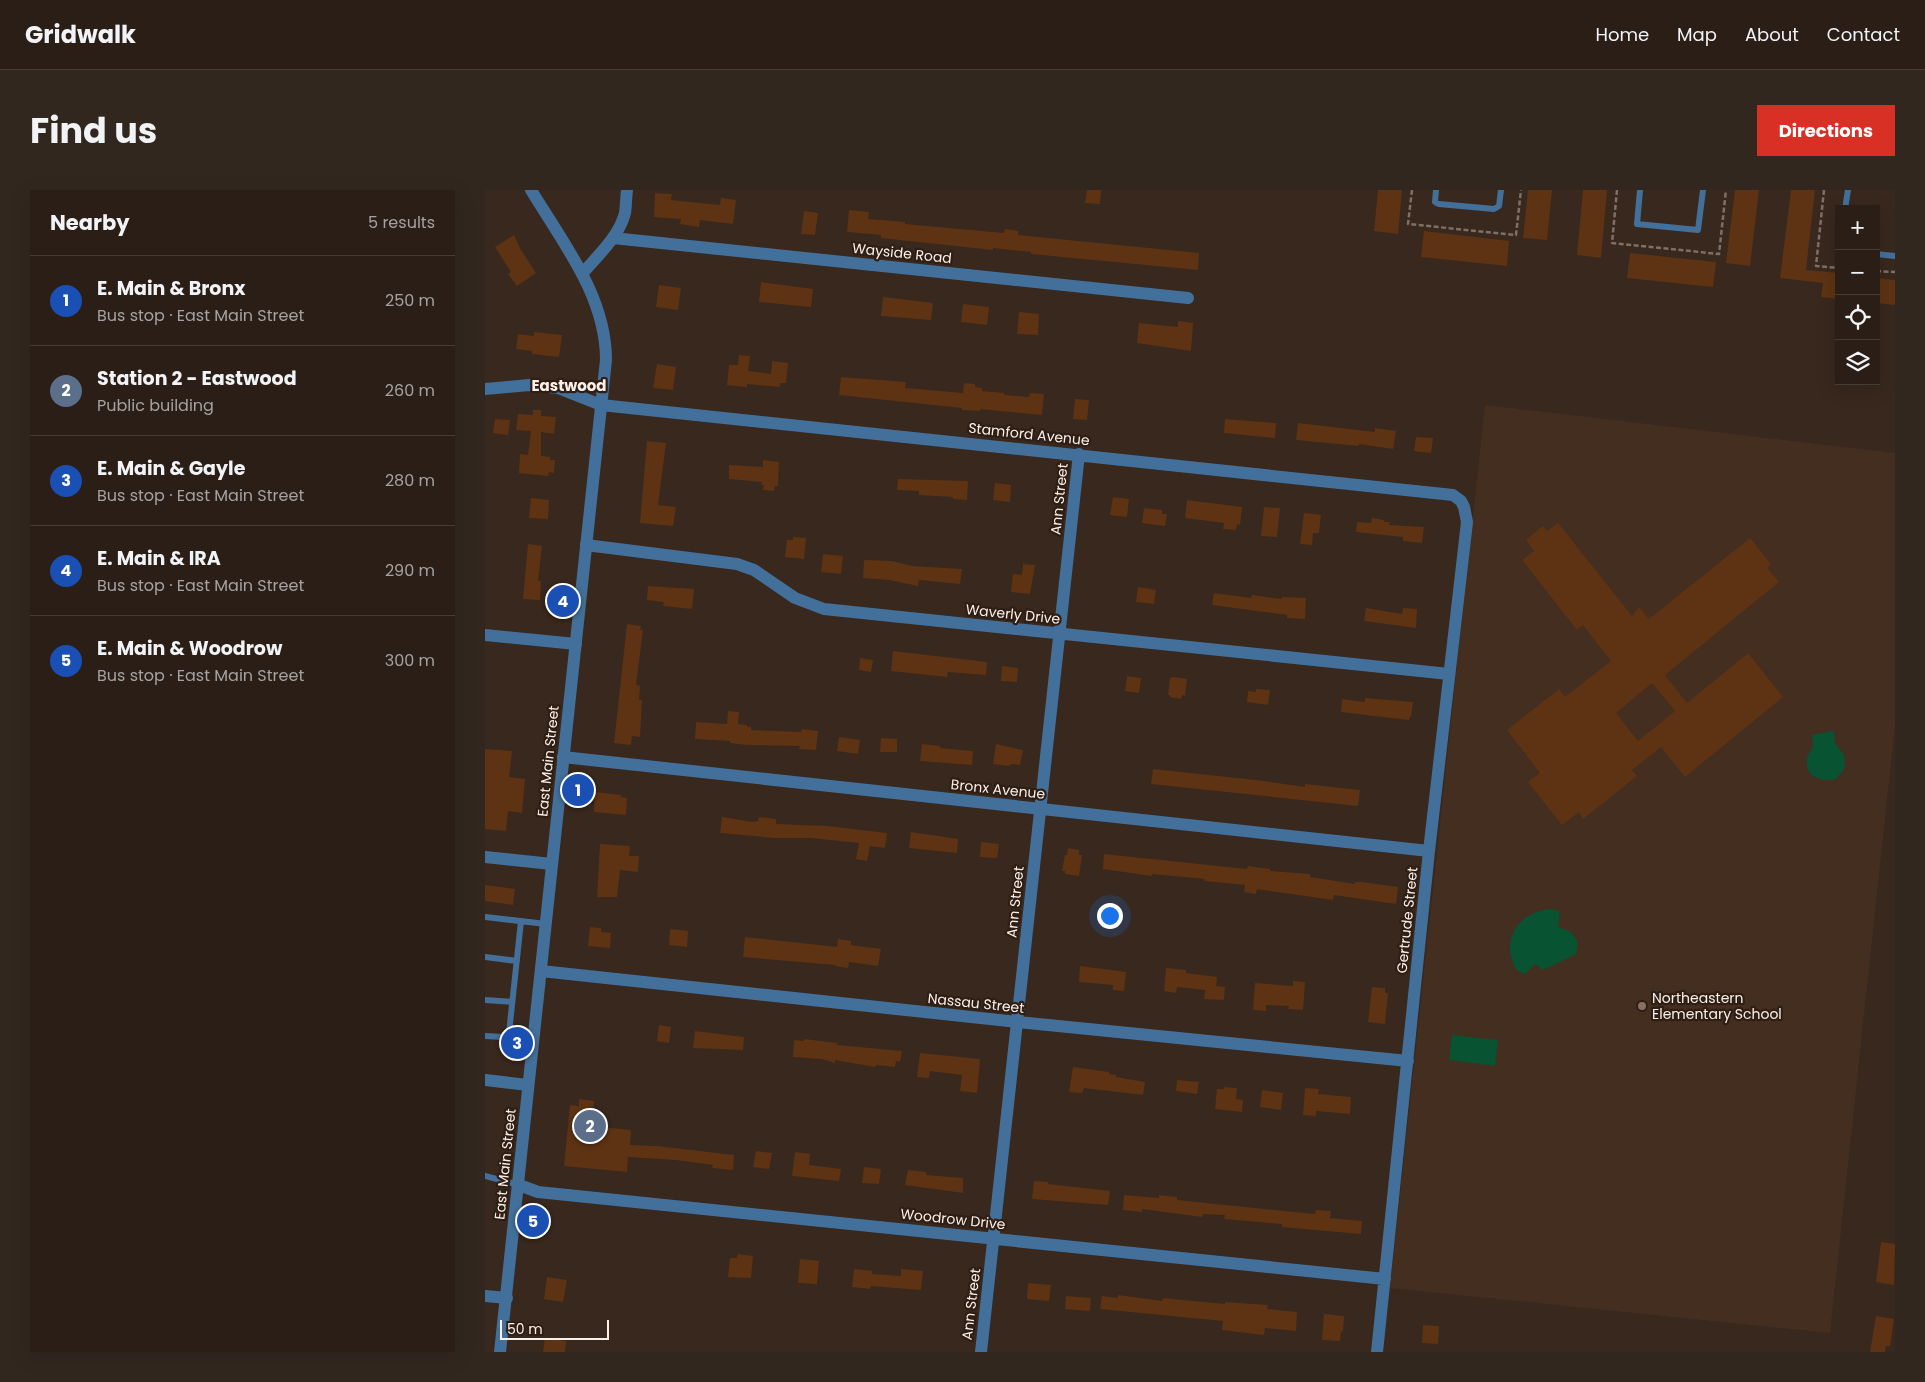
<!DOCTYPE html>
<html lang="en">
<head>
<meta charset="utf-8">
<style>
  body { margin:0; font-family:Poppins,sans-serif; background:#32271f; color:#f1f3f6 }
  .controls { position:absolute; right:15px; top:15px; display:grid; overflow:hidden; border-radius:0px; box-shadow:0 5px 20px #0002 }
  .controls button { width:45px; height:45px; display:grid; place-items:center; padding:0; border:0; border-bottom:1px solid #463c35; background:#2a1e16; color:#f1f3f6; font:25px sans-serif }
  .scale { position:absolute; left:15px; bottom:12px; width:109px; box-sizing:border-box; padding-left:5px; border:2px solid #fbf0e9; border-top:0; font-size:14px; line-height:18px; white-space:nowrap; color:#fbf0e9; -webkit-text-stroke:4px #2e1e14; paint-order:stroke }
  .you { position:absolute; left:624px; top:725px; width:18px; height:18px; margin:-12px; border:4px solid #fff; border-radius:50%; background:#1a73e8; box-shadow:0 0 0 8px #1a73e833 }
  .badge { display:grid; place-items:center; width:32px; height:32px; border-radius:50%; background:#d93025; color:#fff; font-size:16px; font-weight:700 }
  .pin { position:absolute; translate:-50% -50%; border:2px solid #fff; box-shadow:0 1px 5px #0006 }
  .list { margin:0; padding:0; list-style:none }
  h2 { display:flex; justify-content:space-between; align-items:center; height:65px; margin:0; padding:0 20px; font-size:21px }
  h2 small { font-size:16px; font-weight:400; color:#a5a2a1 }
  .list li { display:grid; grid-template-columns:32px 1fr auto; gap:15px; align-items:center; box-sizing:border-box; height:90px; padding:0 20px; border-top:1px solid #463c35 }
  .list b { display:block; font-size:19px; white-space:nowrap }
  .list p { margin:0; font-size:16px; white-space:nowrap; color:#a5a2a1 }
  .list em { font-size:16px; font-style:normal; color:#a5a2a1 }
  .icon { flex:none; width:28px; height:28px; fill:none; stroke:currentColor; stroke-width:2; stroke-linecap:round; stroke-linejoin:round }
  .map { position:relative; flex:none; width:1410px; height:1162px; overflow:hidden; border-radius:0px }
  header { display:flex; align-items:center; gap:30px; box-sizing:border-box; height:70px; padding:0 25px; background:#2a1e16; border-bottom:1px solid #463c35 }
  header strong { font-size:24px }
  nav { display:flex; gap:28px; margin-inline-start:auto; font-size:18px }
  .intro { display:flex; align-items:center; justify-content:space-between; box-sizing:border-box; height:120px; padding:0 30px }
  h1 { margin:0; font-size:35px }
  .button { padding:12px 22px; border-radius:0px; background:#d93025; color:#fff; font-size:18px; font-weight:700 }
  main { display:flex; gap:30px; padding:0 30px }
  aside { flex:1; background:#2a1e16; border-radius:0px; box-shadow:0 5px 20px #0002 }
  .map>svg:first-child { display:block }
</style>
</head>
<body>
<header>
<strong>Gridwalk</strong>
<nav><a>Home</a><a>Map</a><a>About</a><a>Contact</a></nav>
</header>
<div class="intro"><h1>Find us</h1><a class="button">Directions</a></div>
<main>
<aside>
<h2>Nearby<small>5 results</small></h2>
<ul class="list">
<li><span class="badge" style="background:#1a4fb4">1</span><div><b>E. Main &amp; Bronx</b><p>Bus stop · East Main Street</p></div><em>250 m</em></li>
<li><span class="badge" style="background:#5c6f8a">2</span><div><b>Station 2 - Eastwood</b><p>Public building</p></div><em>260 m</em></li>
<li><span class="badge" style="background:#1a4fb4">3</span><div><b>E. Main &amp; Gayle</b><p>Bus stop · East Main Street</p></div><em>280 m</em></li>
<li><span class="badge" style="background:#1a4fb4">4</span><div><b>E. Main &amp; IRA</b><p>Bus stop · East Main Street</p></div><em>290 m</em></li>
<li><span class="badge" style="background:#1a4fb4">5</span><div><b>E. Main &amp; Woodrow</b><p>Bus stop · East Main Street</p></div><em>300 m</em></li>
</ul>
</aside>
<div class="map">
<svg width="1410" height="1162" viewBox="0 0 1410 1162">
  <rect width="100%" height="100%" fill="#38281e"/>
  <!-- built -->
  <path fill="#442e1f" d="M1000,215l410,48v272l-65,608 -440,-45z"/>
  <!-- green -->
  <path fill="#075332" d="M1349,541l1,12 9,12 1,13 -9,11c-23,5 -39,-11 -23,-32l-1,-12z
    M1063,719l12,2 -2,16 13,5 7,10 -2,12 -33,16 -8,-6 -10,10c-8,-2 -11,-7 -13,-14 -8,-27 10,-47 36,-51z
    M967,845l46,5 -3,26 -46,-6z"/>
  <!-- building -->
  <path fill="#5d3313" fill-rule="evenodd" d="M602,0h14l-1,14 -15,-1z
    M893,0h24l-4,44 -24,-3z
    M1043,0h24l-5,50 -24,-2z
    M1098,0h24l-6,68 -24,-3z
    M1250,0h24l-9,76 -24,-3z
    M1306,0h24l-9,80 33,3v26l-18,-2 2,-14 -43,-5z
    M170,3l17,1 -1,6 49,5 1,-7 15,2 -3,24 -33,-4 -1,7 -19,-3 1,-5 -27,-2z
    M364,20l20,2 -1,7 37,3v2l99,9 1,-4 13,2v4l181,18 -1,17 -167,-16v-2l-38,-4v2l-112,-12v-3l-34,-3z
    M319,21l14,2 -3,22 -14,-1z
    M939,41l85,10 -2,25 -86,-9z
    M29,45l7,15 15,23 -19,13 -9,-12 3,-2 -16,-25z
    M1145,63l86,9 -3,25 -86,-9z
    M1391,88l19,2v25l-19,-2z
    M276,92l52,7 -2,18 -52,-5z
    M174,95l22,3 -3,22 -22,-3z
    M398,107l50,6 -2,17 -50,-4z
    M478,114l26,3 -2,18 -26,-3z
    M534,122l20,2 -1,21 -21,-1z
    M693,131l15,2 -2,28 -54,-8 2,-20 39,4z
    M49,142l28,3 -3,22 -27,-3v-3l-16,-2 2,-15 16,2z
    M254,165l11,1 -2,15 23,3 1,-13 16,2 -2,20h-6v4l-33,-3v3l-20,-2 2,-20h9z
    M172,174l19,3 -3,23 -20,-2z
    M356,187l65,5 -1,6 58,5 1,-10 11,1v3l7,1v3l22,2v2l25,2 1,-4 14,1 -2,21 -62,-6v2l-18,-1v-2l-123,-13z
    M590,209l14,1 -2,20 -14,-1z
    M48,220h8v6l15,1 -2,17 -13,-2v24l9,1v3h5l-1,13 -5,-1 -1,4 -29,-3 1,-19 8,1 3,-24 -15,-1 2,-16 15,1z
    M10,229l15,1 -2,15 -15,-2z
    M740,229l51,4 -1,15 -51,-5z
    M813,233l77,9v-4l21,3 -3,18 -34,-5v2l-63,-6z
    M931,247l17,1 -2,15 -17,-2z
    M162,251l19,2 -8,62 18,2 -3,19 -33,-3z
    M278,270l16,2 -1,24h-3l-1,5 -11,-1 1,-5h-3l1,-3 -33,-3v-14l34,2z
    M413,289l70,2 -1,19 -14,-1v-2l-34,-2v-4l-22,-1z
    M510,293l16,2 -1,17 -17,-2z
    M628,307l16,2 -2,18 -17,-2z
    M46,308l18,2 -1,19 -19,-1z
    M702,310l55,7 -2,18 -3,-1 -1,6 -13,-1 1,-6 -39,-5z
    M779,317l16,1 -3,29 -16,-1z
    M659,318l18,2v4h5l-2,12 -23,-3z
    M819,323l17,2 -2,18h-6l-1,12 -12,-1z
    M887,328l12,2v2h6l-1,3 35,2 -2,16 -19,-2v-4l-47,-5 1,-10 14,1z
    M1073,333l74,93 7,-9 10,12 101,-81 21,26 -4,4 12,14 -114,93 22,28 61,-50 35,44 -98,80 -24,-30 -29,23 5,6 -54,43 -4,-7 -17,13 -34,-43 12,-9 -33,-43 52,-41 6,8 46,-36 -28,-36 -6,5 -55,-70 12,-9 -8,-11 17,-14 4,5zM1167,493l23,28 -37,30 -22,-28z
    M308,347l13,1 -2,21 -19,-2 2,-17h6z
    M43,354l14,2 -4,35h3l-1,19 -17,-1z
    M338,364l20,2 -2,18 -20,-2z
    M379,370l28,1 20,5 50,3 -2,15 -41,-4 -1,6 -29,-6 -26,-2z
    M538,374l12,1 -5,29 -19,-2 2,-18 9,1z
    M163,396l46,3 -2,20 -29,-3 1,-4 -17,-2z
    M653,397l18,3 -2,14 -18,-2z
    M729,403l37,5 1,-3 30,4v-2l24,1 -1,21 -18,-1v-3l-75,-10z
    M881,418l36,6 1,-6 14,1 -1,19 -52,-7z
    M142,434l14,2 -1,4h3l-7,55 4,1 -1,14h3l-2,37 -8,-1 -1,9 -17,-2z
    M408,461l94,11 -1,13 -38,-3 -1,5 -56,-6z
    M375,468l13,2 -2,12 -12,-2z
    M517,476l16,2 -1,14 -16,-1z
    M642,486l14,2 -2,15 -14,-2z
    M689,487l13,2 -2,17 -3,-1 -1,4 -11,-2v-2h-2l2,-17z
    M771,499l14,1 -2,15 -21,-3 1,-11 8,1z
    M880,508l48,4 -2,15h-1l-1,3 -68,-8 1,-13 23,3z
    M243,521l11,1 -1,12 9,1v2h4v3l50,2 1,-3 16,2 -2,19 -17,-1 1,-3 -53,-1 -17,-2v-2l-35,-2 1,-17 31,2z
    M354,547l21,3 -2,14 -21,-3z
    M396,548l16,1v13h-17z
    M437,554l18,2v2l33,3 -1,14 -52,-4z
    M511,554l27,6 -3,15 -7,-1 -4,1v1l-16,-2z
    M0,559l27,2 -3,26 16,2 -3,34 -14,-2 -2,20 -21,-2z
    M668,579l103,11 49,7v-3l55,6 -2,16 -207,-22z
    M110,602l26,3v2l6,1 -1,17 -32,-3z
    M237,627l31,5 5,-1 1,-4 17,2v5l51,2 60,7 -2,15 -15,-2 -3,15 -11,-2 3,-16 -48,-5h-37l-54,-5z
    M426,642l47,7 -1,14 -48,-5z
    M496,652l18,2 -2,14 -17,-1z
    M115,654l30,2 -1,10h10l-1,16 -18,-2 -3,27h-20z
    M583,658l11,2v5h3l-3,21 -14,-2v-3h-3l3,-16h2z
    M619,664l143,15 1,-3 22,3v2l40,3v3l45,7v-2h7l36,5 -2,17 -62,-9 -1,5 -76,-11 -1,5 -12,-2 1,-7 -41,-4 1,-2 -53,-5v2l-49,-7z
    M0,695l30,4 -2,16 -28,-4z
    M105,737l11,1v4l10,1 -1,15 -22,-2z
    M185,739l18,2 -1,16 -18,-2z
    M260,747l92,10 1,-8 13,2v4l30,4 -3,17 -29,-4 -1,6 -13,-2 1,-1 -93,-8z
    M595,776l46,6 -2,19 -11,-1v-5l-34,-3z
    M681,778l20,2v3l31,4 -1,9 9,1 -1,13 -20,-1 1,-9 -28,-3 -1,6 -12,-2z
    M808,791l12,1 -2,28 -15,-1 1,-3 -23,-1v6l-13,-1 2,-27 38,3z
    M887,797l13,1v5h3l-3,31 -17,-2z
    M174,835l12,2 -2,16 -12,-2z
    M210,841l49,6 -1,13 -50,-2z
    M319,849l33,4v2l65,6 -2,11 -4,-1 -1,6 -19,-2 -1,2 -40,-7v3l-13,-4 -29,-2 1,-17 10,1z
    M435,863l60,6 -3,34 -17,-2 2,-16 -32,-4 -1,7 -12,-1z
    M588,877l36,5v2l7,1v2l29,5 -2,13 -59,-7 -2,5 -13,-1z
    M692,890l22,2 -2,12 -21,-3z
    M739,897l13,1 -1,11 7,1 -1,12 -27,-3 2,-20h7z
    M820,898l14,1 -1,5 33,3 -1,17 -34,-3v5l-13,-1z
    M777,900l21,3 -2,17 -21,-3z
    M94,909l15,2 -3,25 40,4 -1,15 27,1 77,9 -1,15 -21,-2 1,-3 -37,-5 -48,-3 -1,15 -63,-6 6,-61 9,1z
    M271,961l16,2 -3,16 -16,-2z
    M310,962l15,2 -1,11 32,4 -2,12 -47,-5z
    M379,977l17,2 -2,15 -17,-1z
    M423,980l18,2v3l37,3v15l-58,-8z
    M549,991l14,1v2l62,7 -2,14 -76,-6z
    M639,1005l35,3v-3l18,2v3l138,14 1,-4 15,1 -1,7 32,3 -1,13 -79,-7v-3l-58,-5 1,-4 -22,-1 -1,3 -60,-8v3l-19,-2z
    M1396,1052l14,2 -1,41 -18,-3z
    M253,1064l15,2 -2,22 -23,-1 2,-19h7z
    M315,1069l19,2 -2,23 -19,-1z
    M369,1079l18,2v3l29,2v-7l22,2 -2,19 -50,-4 -1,3 -18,-2z
    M62,1087l20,3 -4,22 -19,-3z
    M543,1093l23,2 -2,16 -22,-2z
    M633,1105l44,6 1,-3 62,6v-2l43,3 -1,4 30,3 -1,19 -31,-3 -1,7 -42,-5 1,-9 -123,-12 2,-13 16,2z
    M581,1106l25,2 -1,13 -25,-2z
    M839,1124l20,2 -1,16 -2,-1 -1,10 -18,-1z
    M1391,1126l18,3 -4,27h-4l-1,6h-15z
    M938,1135l16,1 -1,18 -16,-1z
    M60,1148l21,3 -1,11h-22z"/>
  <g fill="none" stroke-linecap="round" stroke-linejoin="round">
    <!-- path -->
    <path stroke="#7e7067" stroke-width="2.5" stroke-dasharray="5 2.5" stroke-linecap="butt" d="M927,0l-4,34 108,11 5,-45
      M1132,0l-5,53 107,11 7,-64
      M1339,0l-8,76 23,2
      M1391,81l19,1"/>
    <!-- service -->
    <path stroke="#43709a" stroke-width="6" d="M951,0l-1,12 4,2 55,5 5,-3 2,-16
      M1155,0l-3,34 61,6 5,-40
      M1360,19l3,-19
      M1391,64l19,2
      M0,727l61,7
      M0,767l32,4
      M0,810l27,2
      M0,846l19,1 5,-4 12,-112
      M0,986l34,9"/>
    <!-- minor -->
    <path stroke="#43709a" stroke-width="12" d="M128,48l575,60
      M0,199l44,-4 29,3 43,17 852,90 8,6 3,6 3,15 -38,329 -52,501
      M101,355l151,19 17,6 41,28 29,11 625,65
      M0,445l91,9
      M78,567l866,94
      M0,667l67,7
      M56,781l477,51 390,39
      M0,890l43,5
      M34,995l19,7 847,87
      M0,1106l22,2
      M496,1162l98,-898"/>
    <!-- tertiary -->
    <path stroke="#43709a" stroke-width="12" d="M97,84c15,-18 37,-37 43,-61 1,-7 1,-15 2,-23
      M15,1162l106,-992c0,-64 -43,-117 -75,-170"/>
  </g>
  <!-- markers -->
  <circle fill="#8d6e63" stroke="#2e1e14" stroke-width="2" cx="1157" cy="816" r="5"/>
  <g text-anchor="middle" stroke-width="4.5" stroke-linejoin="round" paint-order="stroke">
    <!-- street labels -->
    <g font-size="14" fill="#fbf0e9" stroke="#2e1e14">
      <text transform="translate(417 63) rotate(6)" y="5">Wayside Road</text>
      <text transform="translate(544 244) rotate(6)" y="5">Stamford Avenue</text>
      <text transform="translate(574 309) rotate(-84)" y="5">Ann Street</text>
      <text transform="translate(528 424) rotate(6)" y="5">Waverly Drive</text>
      <text transform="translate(63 571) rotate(-84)" y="5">East Main Street</text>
      <text transform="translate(513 599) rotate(6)" y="5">Bronx Avenue</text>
      <text transform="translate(530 712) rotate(-84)" y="5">Ann Street</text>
      <text transform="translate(922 730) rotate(-84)" y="5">Gertrude Street</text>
      <text transform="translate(491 813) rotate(6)" y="5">Nassau Street</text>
      <text transform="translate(20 974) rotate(-84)" y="5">East Main Street</text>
      <text transform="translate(468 1029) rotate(6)" y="5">Woodrow Drive</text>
      <text transform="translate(486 1114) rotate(-83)" y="5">Ann Street</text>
    </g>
    <!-- poi labels -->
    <g font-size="14" fill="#fbf0e9" stroke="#2e1e14" text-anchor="start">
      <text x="1167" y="813">Northeastern<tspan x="1167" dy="16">Elementary School</tspan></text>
    </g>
    <!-- neighbourhood labels -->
    <g font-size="15" font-weight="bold" fill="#fbf0e9" stroke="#2e1e14">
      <text x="84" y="201">Eastwood</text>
    </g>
  </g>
</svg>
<div class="controls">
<button>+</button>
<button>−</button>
<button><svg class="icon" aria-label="locate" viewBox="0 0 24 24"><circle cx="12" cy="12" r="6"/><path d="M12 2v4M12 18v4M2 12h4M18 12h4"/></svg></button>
<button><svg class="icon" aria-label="layers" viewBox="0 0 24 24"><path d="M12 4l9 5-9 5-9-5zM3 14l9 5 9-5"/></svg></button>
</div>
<div class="scale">50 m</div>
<div class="you"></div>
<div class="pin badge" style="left:93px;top:600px;background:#1a4fb4">1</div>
<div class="pin badge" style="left:105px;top:936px;background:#5c6f8a">2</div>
<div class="pin badge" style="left:32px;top:853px;background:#1a4fb4">3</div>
<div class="pin badge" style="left:78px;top:411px;background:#1a4fb4">4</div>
<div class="pin badge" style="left:48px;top:1031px;background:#1a4fb4">5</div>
</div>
</main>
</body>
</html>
